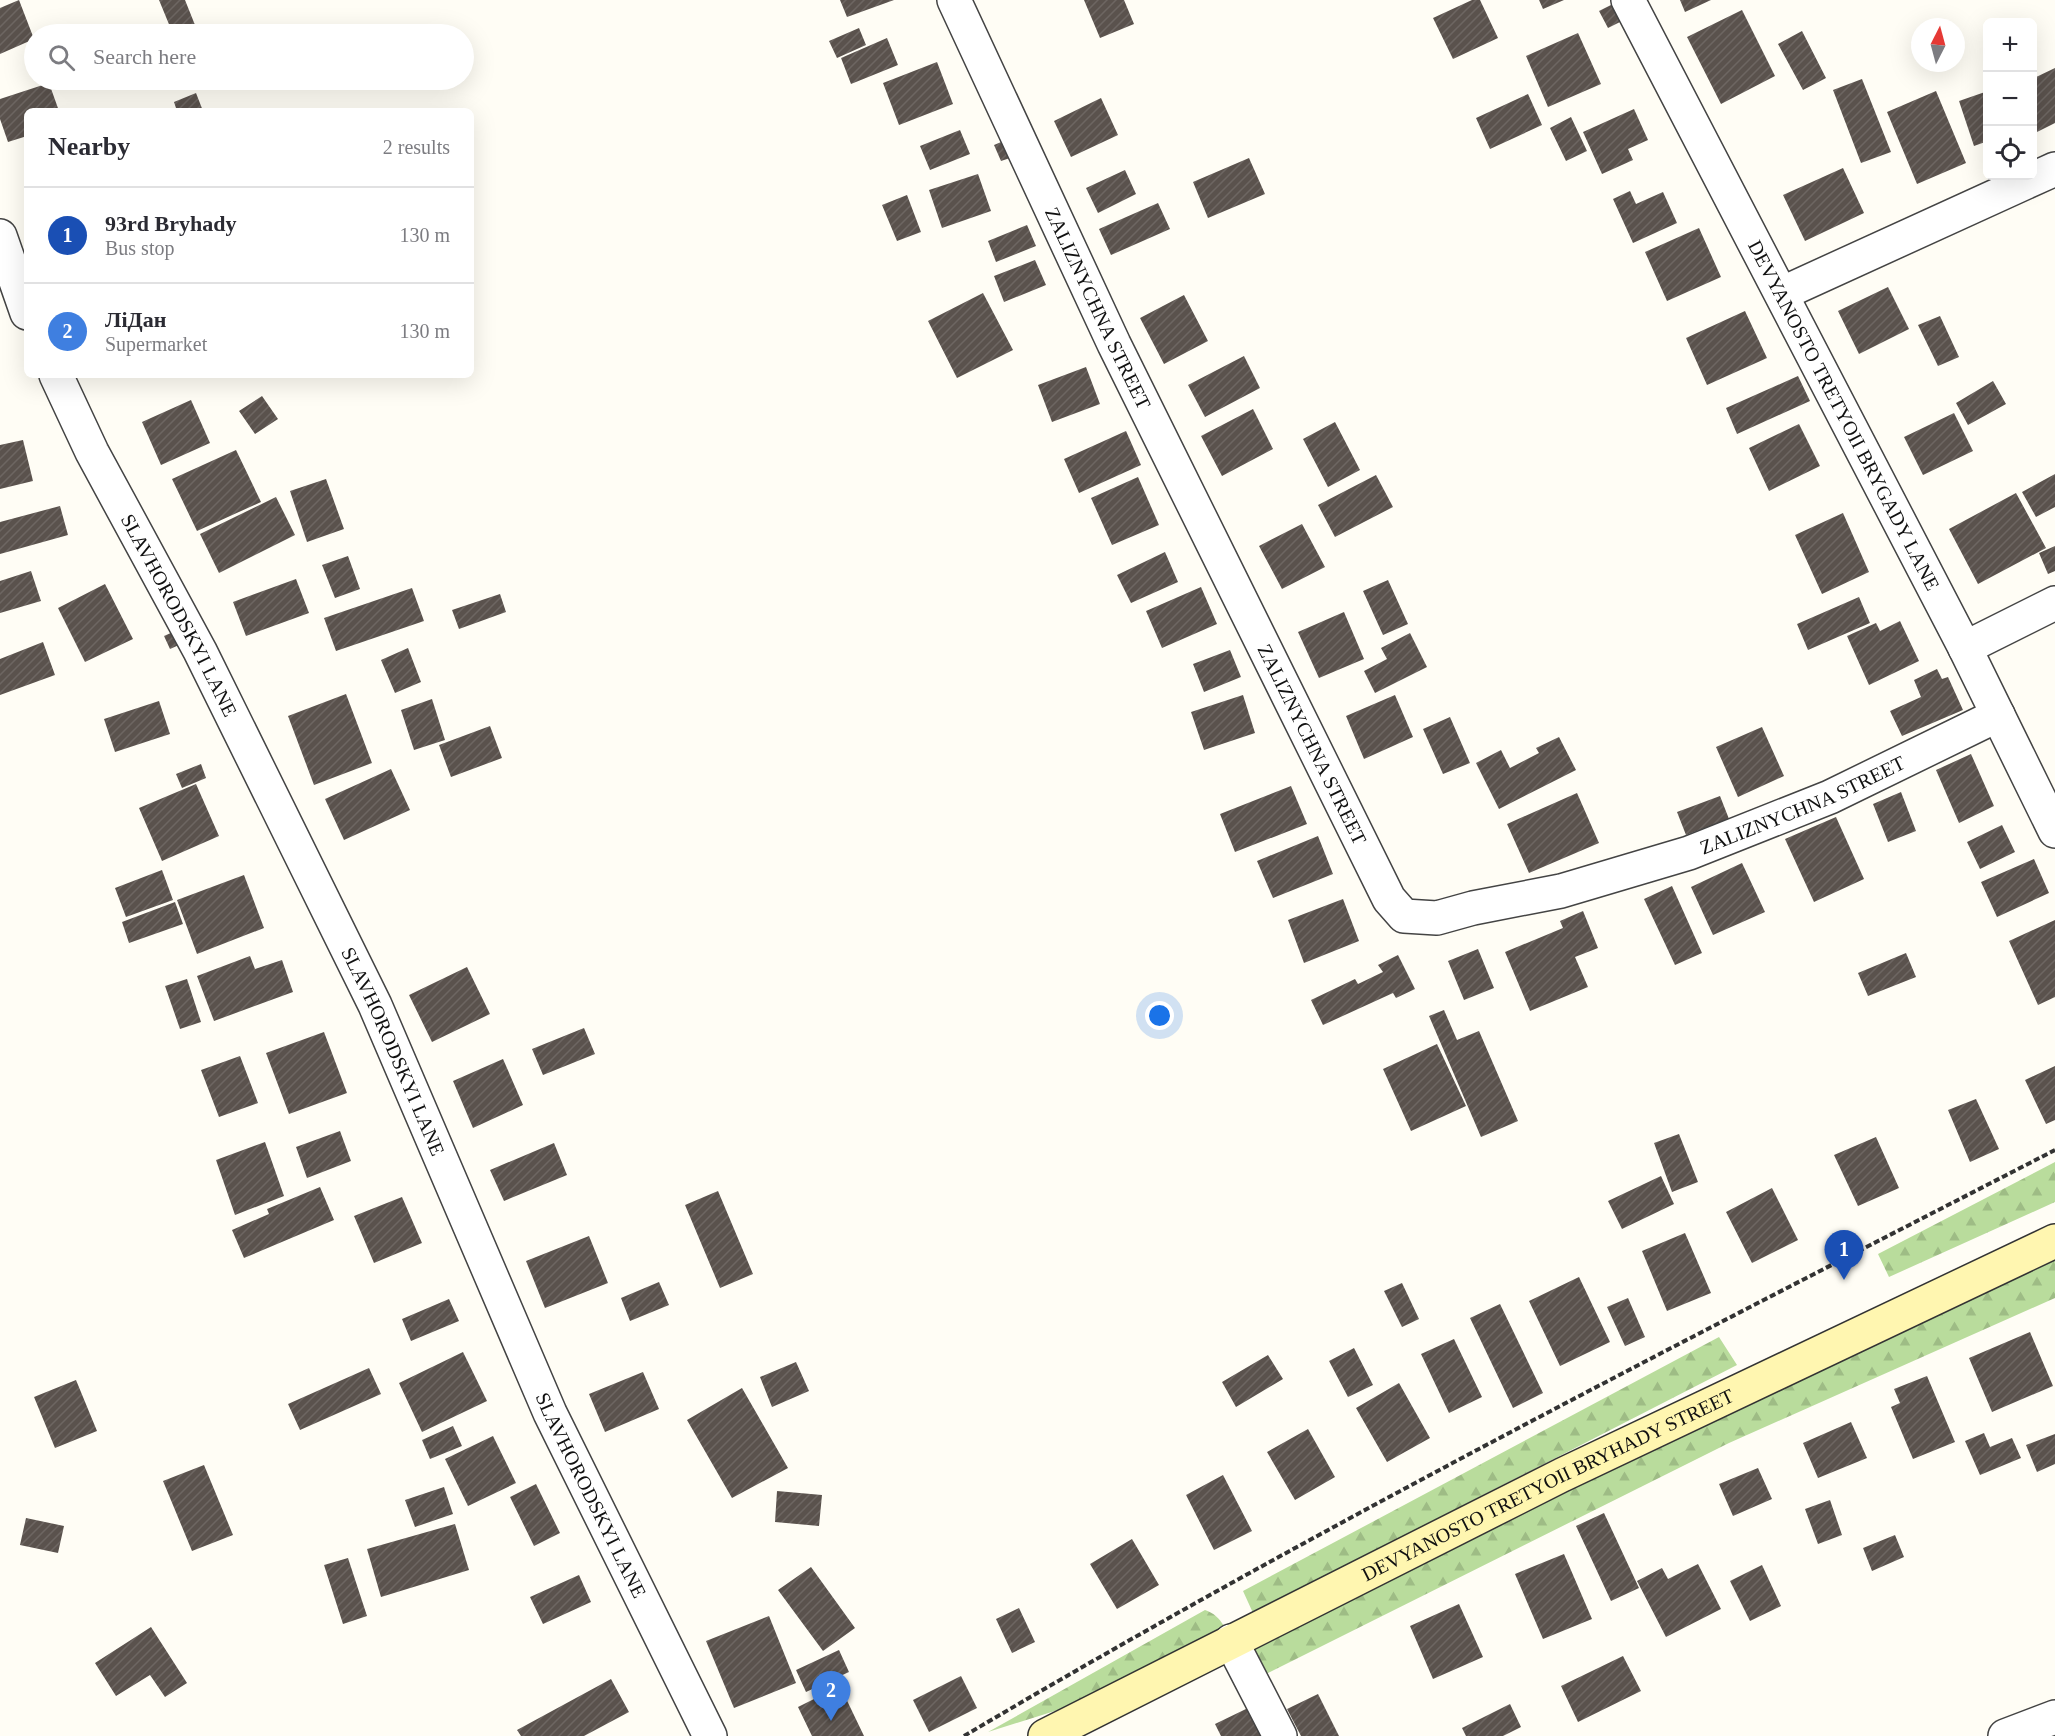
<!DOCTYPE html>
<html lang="en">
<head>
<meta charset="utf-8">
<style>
  body { margin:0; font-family:Georgia,serif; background:#f7f7f7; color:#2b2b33 }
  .controls { position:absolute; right:18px; top:18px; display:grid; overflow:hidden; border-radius:9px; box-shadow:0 6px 24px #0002 }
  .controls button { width:54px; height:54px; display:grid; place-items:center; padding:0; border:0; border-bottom:2px solid #e1e1e2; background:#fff; color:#2b2b33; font:30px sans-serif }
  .compass { position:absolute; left:1911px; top:18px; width:54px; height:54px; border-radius:50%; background:#fff; box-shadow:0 6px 24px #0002; rotate:6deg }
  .you { position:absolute; left:1160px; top:1016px; width:21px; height:21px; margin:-15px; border:4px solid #fff; border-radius:50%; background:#1a73e8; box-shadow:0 0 0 9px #1a73e833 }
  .badge { display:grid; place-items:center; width:39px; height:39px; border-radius:50%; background:#0b8043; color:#fff; font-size:20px; font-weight:700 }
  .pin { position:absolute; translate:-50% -50px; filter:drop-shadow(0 2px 3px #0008) }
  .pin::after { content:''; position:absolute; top:32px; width:21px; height:18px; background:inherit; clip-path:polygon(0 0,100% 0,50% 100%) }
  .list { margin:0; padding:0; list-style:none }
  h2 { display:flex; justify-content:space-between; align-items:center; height:78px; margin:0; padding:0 24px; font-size:26px }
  h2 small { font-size:20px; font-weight:400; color:#7c7c81 }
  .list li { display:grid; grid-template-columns:39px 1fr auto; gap:18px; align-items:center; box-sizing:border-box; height:96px; padding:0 24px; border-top:2px solid #e1e1e2 }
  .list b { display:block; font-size:22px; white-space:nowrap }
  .list p { margin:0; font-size:20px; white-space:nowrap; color:#7c7c81 }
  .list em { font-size:20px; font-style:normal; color:#7c7c81 }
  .icon { flex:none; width:33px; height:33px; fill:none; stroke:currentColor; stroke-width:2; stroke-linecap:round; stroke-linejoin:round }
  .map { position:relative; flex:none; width:2055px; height:1736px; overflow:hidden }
  .search { position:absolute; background:#fff; box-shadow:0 6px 24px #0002; left:24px; top:24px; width:450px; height:66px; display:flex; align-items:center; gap:15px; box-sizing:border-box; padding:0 21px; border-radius:33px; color:#7c7c81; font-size:22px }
  .panel { position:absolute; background:#fff; box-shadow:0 6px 24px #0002; left:24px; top:108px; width:450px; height:270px; border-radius:9px }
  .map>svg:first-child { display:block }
</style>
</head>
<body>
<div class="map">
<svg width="2055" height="1736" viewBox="0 0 2055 1736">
  <defs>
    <pattern id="forest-firs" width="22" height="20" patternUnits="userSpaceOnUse" patternTransform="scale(1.5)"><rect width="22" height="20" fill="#b9dc9c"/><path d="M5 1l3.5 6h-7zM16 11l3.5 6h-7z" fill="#9ebc85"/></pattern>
    <pattern id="building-hatch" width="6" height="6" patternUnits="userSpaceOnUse" patternTransform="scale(1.5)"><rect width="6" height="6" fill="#5a524d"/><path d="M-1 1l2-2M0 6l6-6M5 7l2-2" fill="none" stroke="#6d6662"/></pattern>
  </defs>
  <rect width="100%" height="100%" fill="#fffdf5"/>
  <!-- forest -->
  <path fill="url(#forest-firs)" d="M2055,1162v40l-166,75 -11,-23z
    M2055,1256v42l-326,145 -467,233 -11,-30 273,-142z
    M1719,1337l18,28 -484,248 -10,-22z
    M1205,1610c9,3 14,8 19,16l-2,8 -164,76 -70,22z"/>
  <!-- building -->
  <path fill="url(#building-hatch)" d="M19,0l15,39 -34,15v-46z
    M159,0h26l12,30 -12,4h-12z
    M840,0h54l-47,17z
    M1084,0h40l10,24 -34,14z
    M1472,0h8l18,38 -45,21 -20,-41z
    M1539,0h25l-21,9z
    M1680,0h31l-26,12z
    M1615,3l9,17 -16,8 -9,-17z
    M1742,10l33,66 -54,28 -34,-67z
    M859,28l7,17 -29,13 -8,-17z
    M1802,31l24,47 -23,12 -25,-46z
    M1578,33l23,51 -53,23 -22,-51z
    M887,38l11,27 -47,19 -10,-26z
    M937,62l16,42 -54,21 -16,-42z
    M2055,68v55l-20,10 -3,-5v-49z
    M1862,79l29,73 -30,11 -28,-73z
    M49,83l10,28h-32v25l-19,6 -8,-23v-20z
    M1936,91l30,72 -49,21 -30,-72z
    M1985,92l3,7v42l-14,5 -15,-45z
    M196,93l7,18h-26l-3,-9z
    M1528,94l14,31 -52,24 -14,-31z
    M1101,98l17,37 -47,22 -17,-36z
    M1634,109l14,31 -20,9 5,11 -31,14 -19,-42z
    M1571,117l16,34 -21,10 -16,-33z
    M960,130l10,24 -40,16 -10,-24z
    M1006,140l7,17 -12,4 -7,-16z
    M1249,158l16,36 -57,24 -15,-36z
    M1843,168l21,45 -59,28 -22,-46z
    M1125,170l11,24 -38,19 -12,-25z
    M978,174l13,37 -49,17 -13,-38z
    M1630,191l6,13 27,-12 14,31 -44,20 -20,-44z
    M907,195l14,37 -24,9 -15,-36z
    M1158,203l12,26 -59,26 -12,-26z
    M1027,225l9,21 -40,16 -8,-21z
    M1699,228l22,49 -54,24 -22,-49z
    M1035,260l11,25 -42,17 -10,-26z
    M1888,287l21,42 -50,25 -21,-43z
    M983,293l30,57 -56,28 -29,-57z
    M1184,295l24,46 -44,23 -24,-46z
    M1745,311l22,47 -60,27 -21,-47z
    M1940,316l19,41 -21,9 -20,-41z
    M1244,356l16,32 -55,29 -17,-32z
    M1086,367l14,37 -48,18 -14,-37z
    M1798,376l12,25 -73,33 -11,-26z
    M1993,381l13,23 -38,21 -12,-22z
    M262,396l16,23 -23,15 -16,-23z
    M191,400l19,43 -49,22 -19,-43z
    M1253,409l20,40 -51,27 -21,-40z
    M1954,413l19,38 -50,24 -19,-38z
    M1335,422l25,48 -32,17 -25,-48z
    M1799,424l21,42 -51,25 -20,-43z
    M1126,431l15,34 -62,28 -15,-34z
    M23,440l10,41 -33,8v-44z
    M236,450l25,52 -64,29 -25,-52z
    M2055,474v33l-19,10 -14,-25z
    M1376,475l17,32 -58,30 -17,-32z
    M1138,477l21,48 -47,20 -21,-47z
    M326,479l18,50 -37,13 -17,-51z
    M2016,493l30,55 -68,36 -29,-55z
    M276,497l19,38 -76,38 -19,-39z
    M60,506l8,29 -68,19v-32z
    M1843,513l26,59 -47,22 -27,-59z
    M1302,524l23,43 -43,22 -23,-43z
    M2055,546v25l-7,3 -9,-21z
    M1165,552l13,30 -47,21 -14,-28z
    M348,556l12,33 -25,9 -13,-33z
    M31,571l10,30 -41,12v-32z
    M296,579l13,34 -63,23 -13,-34z
    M1388,580l20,44 -25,11 -20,-44z
    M105,584l28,55 -48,23 -27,-54z
    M1201,587l16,37 -55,24 -16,-37z
    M412,588l12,33 -88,30 -12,-33z
    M500,594l6,18 -47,17 -7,-19z
    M1859,597l11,26 -62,27 -11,-26z
    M1344,612l20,47 -45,19 -21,-46z
    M1900,621l19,40 -50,24 -22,-49 29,-13 4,8z
    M173,632l6,13 -9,4 -6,-13z
    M1410,633l17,34 -52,26 -11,-22 23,-12 -6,-11z
    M43,642l12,33 -55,20v-36z
    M408,648l13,34 -26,11 -14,-33z
    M1230,650l11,27 -37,15 -11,-28z
    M1937,669l5,10 6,-2 15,33 -61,26 -12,-25 31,-14 -7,-17z
    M346,694l26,69 -58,22 -26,-69z
    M1243,695l12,38 -51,17 -13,-38z
    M1395,695l18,42 -49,22 -18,-43z
    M432,699l13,41 -31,10 -13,-40z
    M159,701l11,33 -55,18 -11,-33z
    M1450,717l20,46 -27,11 -20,-45z
    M490,726l12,32 -51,19 -12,-32z
    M1762,727l22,49 -46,21 -22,-50z
    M1559,737l17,33 -77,39 -23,-46 25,-13 9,18 29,-15 -3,-5z
    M1971,754l23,52 -35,17 -23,-53z
    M201,764l5,14 -24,10 -6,-14z
    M391,769l19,41 -66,30 -19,-41z
    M196,784l23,52 -57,25 -23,-53z
    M1291,786l16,38 -72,28 -15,-38z
    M1901,792l15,39 -28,11 -15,-38z
    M1577,793l22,50 -70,30 -22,-49z
    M1720,796l9,23 -43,16 -9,-23z
    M1836,817l28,62 -50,23 -29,-63z
    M2002,825l13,27 -35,17 -13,-27z
    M1318,836l15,38 -60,24 -16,-37z
    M2034,859l15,34 -52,24 -16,-35z
    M1742,863l23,49 -52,23 -22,-48z
    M162,870l11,30 -47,17 -11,-29z
    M244,875l20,53 -67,26 -20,-54z
    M1672,886l30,67 -27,12 -31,-66z
    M1343,899l16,42 -55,22 -16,-43z
    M175,902l8,22 -54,19 -7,-21z
    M1583,911l15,37 -23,9 13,30 -58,24 -25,-59 58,-24 -3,-7z
    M2055,920v77l-17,8 -29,-64z
    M1478,949l16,39 -30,12 -16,-39z
    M1906,953l10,24 -48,19 -10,-23z
    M1398,955l17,34 -19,9 -3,-5 -70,32 -12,-25 44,-21 3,5 25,-12 -5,-7z
    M250,956l5,13 27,-9 11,32 -79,29 -17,-45z
    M467,967l23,47 -58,28 -23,-47z
    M187,979l14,43 -21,7 -15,-43z
    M1444,1010l13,30 22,-9 39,90 -37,16 -52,-121z
    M584,1028l11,26 -52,21 -11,-26z
    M324,1032l23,61 -58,21 -23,-61z
    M1437,1044l29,62 -55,25 -28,-62z
    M240,1056l18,47 -39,14 -18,-47z
    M503,1059l20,46 -50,23 -20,-47z
    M2055,1066v54l-9,4 -21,-44z
    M1976,1099l23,50 -29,13 -22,-52z
    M340,1131l11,30 -44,17 -11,-31z
    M1679,1134l19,48 -26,10 -18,-49z
    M1876,1137l23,51 -41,18 -24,-51z
    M265,1142l19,54 -49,19 -19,-55z
    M554,1143l13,32 -63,26 -14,-31z
    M1661,1176l13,28 -52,25 -14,-28z
    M320,1187l14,33 -90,38 -12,-28 37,-16 -2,-5z
    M1772,1188l26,52 -46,23 -26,-51z
    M718,1191l35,83 -33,14 -35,-83z
    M402,1197l20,46 -48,20 -20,-47z
    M1685,1233l26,60 -44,18 -25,-60z
    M589,1236l19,47 -63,25 -19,-47z
    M1579,1277l31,65 -50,24 -31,-65z
    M659,1282l10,23 -39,16 -9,-23z
    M1402,1283l17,36 -17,8 -18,-36z
    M1628,1298l17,39 -20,9 -18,-39z
    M449,1299l10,22 -48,20 -9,-22z
    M1500,1304l43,89 -30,15 -43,-90z
    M2030,1332l23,54 -61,26 -23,-54z
    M1454,1339l28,58 -33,16 -28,-59z
    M1354,1348l19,37 -25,12 -19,-36z
    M463,1352l24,49 -65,31 -23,-49z
    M1268,1355l15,24 -47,28 -14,-25z
    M796,1362l13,29 -37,16 -12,-30z
    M369,1368l12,26 -81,36 -12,-26z
    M643,1372l16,37 -54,23 -16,-38z
    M1927,1376l28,66 -42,17 -22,-52 9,-4 -6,-14z
    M76,1380l21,51 -42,17 -21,-51z
    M1399,1383l31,55 -43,24 -31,-54z
    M742,1388l46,80 -56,30 -45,-78z
    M1851,1422l16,36 -49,20 -15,-35z
    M453,1426l9,20 -32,13 -8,-19z
    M1308,1429l27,48 -40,23 -28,-48z
    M1984,1433l6,14 22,-9 9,20 -41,17 -15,-34z
    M2055,1434v30l-18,8 -11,-27z
    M493,1436l23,47 -48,23 -23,-47z
    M204,1465l29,70 -41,16 -29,-70z
    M1758,1468l14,31 -39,17 -14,-32z
    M1223,1475l29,56 -38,19 -28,-55z
    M536,1484l24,49 -26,13 -24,-49z
    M444,1487l9,27 -38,13 -10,-27z
    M777,1491l45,4 -3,31 -44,-4z
    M1830,1500l12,35 -24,9 -13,-35z
    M1604,1513l35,75 -28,13 -35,-75z
    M26,1518l38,8 -6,27 -38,-8z
    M455,1524l14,46 -88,27 -14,-48z
    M1895,1535l9,22 -32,14 -9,-23z
    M1132,1539l27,46 -42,24 -27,-45z
    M1564,1554l28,65 -49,20 -28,-65z
    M348,1558l19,58 -24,8 -19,-59z
    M1698,1564l23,45 -55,28 -29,-56 25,-13 6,11z
    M1762,1565l19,41 -31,15 -20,-40z
    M811,1567l44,61 -32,23 -45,-61z
    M579,1575l12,27 -48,22 -13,-27z
    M1459,1604l24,53 -50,22 -23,-53z
    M1019,1608l16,34 -23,11 -16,-34z
    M769,1616l27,67 -62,25 -28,-67z
    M151,1627l36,56 -22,14 -15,-22 -34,21 -21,-33z
    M839,1650l10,22 -43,20 -10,-22z
    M1623,1656l18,35 -63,31 -17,-36z
    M961,1676l16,32 -48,24 -16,-32z
    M611,1679l18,33 -45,24h-63l-4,-6z
    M840,1686l24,50h-52l-14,-29z
    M1318,1694l21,42h-38l-14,-27z
    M1510,1704l11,23 -18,9h-37l-4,-8z
    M1248,1708l14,28h-41l-6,-12z"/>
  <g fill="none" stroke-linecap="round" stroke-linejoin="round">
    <defs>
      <g id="street">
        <path id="s1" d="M954,0l160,344 275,555 15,17 33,2 36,-10 88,-17 128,-38 141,-56 168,-82"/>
        <path id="s2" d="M1628,0l337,648 90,183"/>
        <path d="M0,236l27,77"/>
        <path d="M1783,293l272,-124"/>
        <path id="s3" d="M56,375l36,77 108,199 175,354 175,408 160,323"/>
        <path d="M1965,648l90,-45"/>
        <path d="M1231,1641l49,95"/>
        <path d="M2005,1736l50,-19"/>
      </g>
      <g id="secondary">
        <path id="s4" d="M1045,1736l517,-261 493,-234"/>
      </g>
    </defs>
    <!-- street casing -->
    <use href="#street" stroke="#444" stroke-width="36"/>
    <!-- secondary casing -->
    <use href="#secondary" stroke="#333" stroke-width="36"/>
    <!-- path -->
    <path stroke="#333" stroke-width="4" stroke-dasharray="6 3" stroke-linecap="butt" d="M964,1736c355,-210 724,-397 1091,-586"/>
    <!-- street -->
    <use href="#street" stroke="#fff" stroke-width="33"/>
    <!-- secondary -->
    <use href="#secondary" stroke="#fff6b0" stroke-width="33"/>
  </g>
  <g text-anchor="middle" stroke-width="6" stroke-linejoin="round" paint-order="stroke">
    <!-- street labels -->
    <g font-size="20" fill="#111" stroke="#fff">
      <text dy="7" stroke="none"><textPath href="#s1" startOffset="340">ZALIZNYCHNA STREET</textPath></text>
      <text dy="7" stroke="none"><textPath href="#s2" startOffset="468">DEVYANOSTO TRETYOII BRYGADY LANE</textPath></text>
      <text dy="7" stroke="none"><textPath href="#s3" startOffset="270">SLAVHORODSKYI LANE</textPath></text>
      <text dy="7" stroke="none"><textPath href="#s1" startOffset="826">ZALIZNYCHNA STREET</textPath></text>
      <text dy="7" stroke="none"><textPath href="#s1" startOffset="1438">ZALIZNYCHNA STREET</textPath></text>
      <text dy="7" stroke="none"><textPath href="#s3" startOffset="756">SLAVHORODSKYI LANE</textPath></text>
      <text dy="7" stroke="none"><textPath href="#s4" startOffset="562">DEVYANOSTO TRETYOII BRYHADY STREET</textPath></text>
      <text dy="7" stroke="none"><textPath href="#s3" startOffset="1242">SLAVHORODSKYI LANE</textPath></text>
    </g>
  </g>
</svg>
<div class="controls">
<button>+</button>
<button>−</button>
<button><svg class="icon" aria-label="locate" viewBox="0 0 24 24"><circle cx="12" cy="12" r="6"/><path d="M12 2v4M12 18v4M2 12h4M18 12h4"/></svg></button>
</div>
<svg class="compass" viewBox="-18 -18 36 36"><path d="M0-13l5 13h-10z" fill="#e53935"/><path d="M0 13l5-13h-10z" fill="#7c7c81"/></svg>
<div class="you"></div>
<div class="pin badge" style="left:1844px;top:1280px;background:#1a4fb4">1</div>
<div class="pin badge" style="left:831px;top:1721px;background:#3f7fe0">2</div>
<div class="search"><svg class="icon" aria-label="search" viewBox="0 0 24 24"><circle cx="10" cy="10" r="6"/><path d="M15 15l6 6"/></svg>Search here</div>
<section class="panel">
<h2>Nearby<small>2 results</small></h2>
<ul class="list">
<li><span class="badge" style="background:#1a4fb4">1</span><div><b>93rd Bryhady</b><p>Bus stop</p></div><em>130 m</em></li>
<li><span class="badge" style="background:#3f7fe0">2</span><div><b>ЛіДан</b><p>Supermarket</p></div><em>130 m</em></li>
</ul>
</section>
</div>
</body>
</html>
